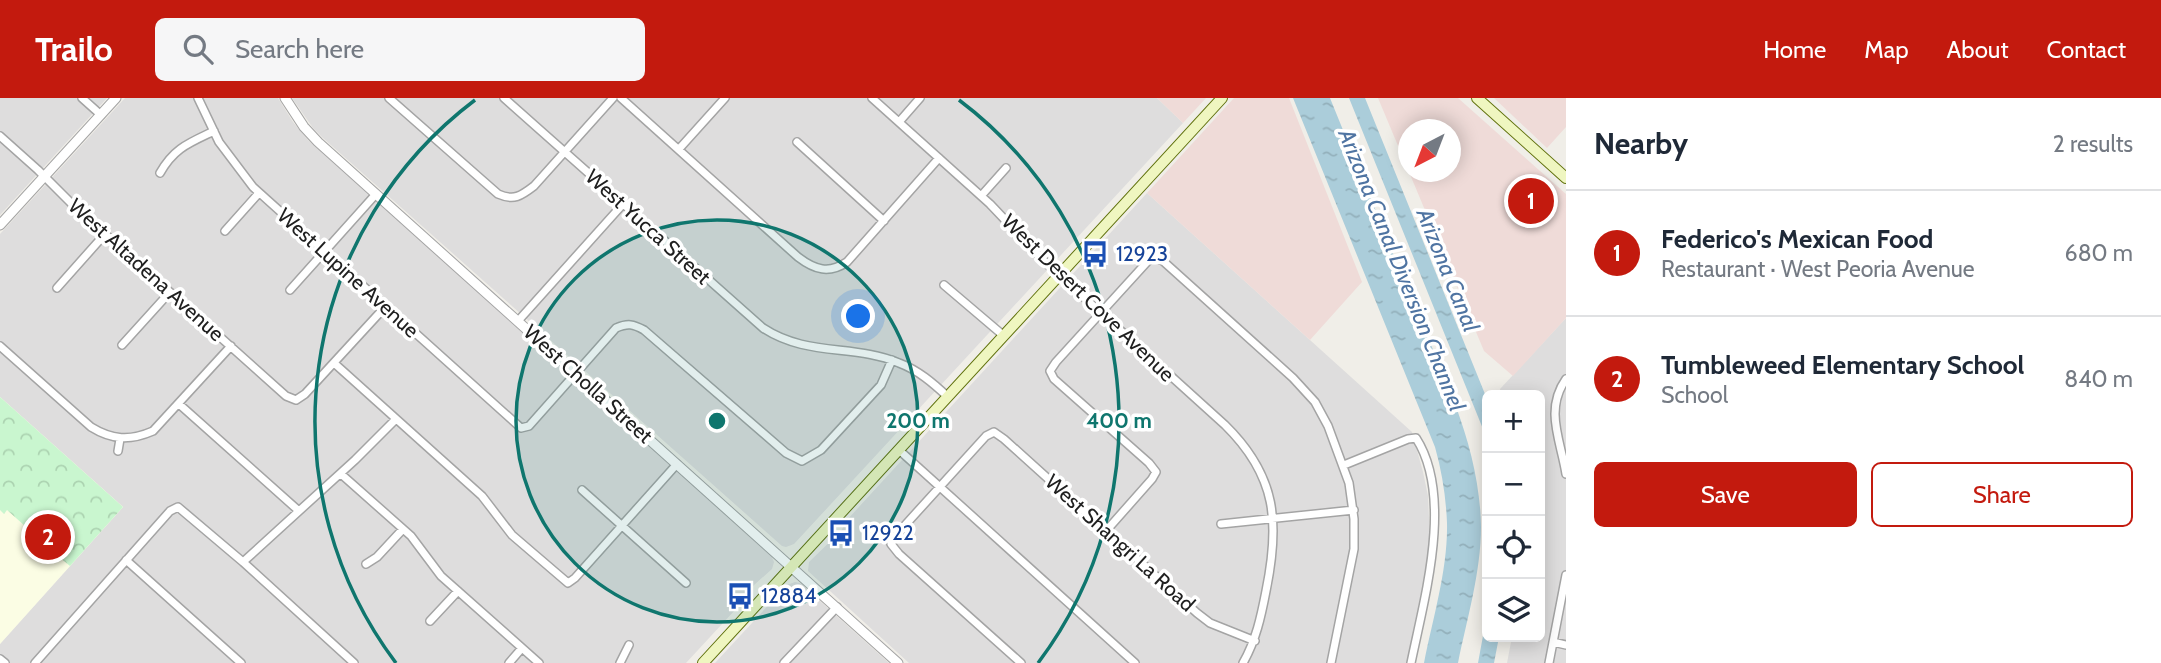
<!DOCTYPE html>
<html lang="en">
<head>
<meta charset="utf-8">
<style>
  body { margin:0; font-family:Cabin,sans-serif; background:#f6f6f7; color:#1f2937 }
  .controls { position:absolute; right:21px; bottom:21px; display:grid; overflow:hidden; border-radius:10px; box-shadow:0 4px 18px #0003 }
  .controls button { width:63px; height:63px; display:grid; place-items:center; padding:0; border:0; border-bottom:2px solid #e0e1e3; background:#fff; color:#1f2937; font:35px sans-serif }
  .compass { position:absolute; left:1398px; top:21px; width:63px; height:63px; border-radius:50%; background:#fff; box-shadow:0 4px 18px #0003; rotate:222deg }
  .you { position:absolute; left:859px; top:219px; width:24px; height:24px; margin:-18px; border:5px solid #fff; border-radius:50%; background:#1a73e8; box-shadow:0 0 0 10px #1a73e833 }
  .badge { display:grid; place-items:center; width:46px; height:46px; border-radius:50%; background:#c31a0e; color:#fff; font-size:23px; font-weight:700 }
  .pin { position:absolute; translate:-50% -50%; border:4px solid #fff; box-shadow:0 2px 7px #0006 }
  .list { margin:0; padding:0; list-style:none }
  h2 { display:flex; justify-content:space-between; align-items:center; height:91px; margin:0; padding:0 28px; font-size:30px }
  h2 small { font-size:23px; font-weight:400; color:#747a83 }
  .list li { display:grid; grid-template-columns:46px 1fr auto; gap:21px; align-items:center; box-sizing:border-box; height:126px; padding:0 28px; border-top:2px solid #e0e1e3 }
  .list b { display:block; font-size:26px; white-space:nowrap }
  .list p { margin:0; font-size:23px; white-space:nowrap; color:#747a83 }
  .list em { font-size:23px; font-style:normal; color:#747a83 }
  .actions { display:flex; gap:14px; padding:21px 28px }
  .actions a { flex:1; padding:16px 0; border:2px solid #c31a0e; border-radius:10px; text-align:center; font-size:24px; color:#c31a0e }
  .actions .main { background:#c31a0e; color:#fff }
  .icon { flex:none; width:38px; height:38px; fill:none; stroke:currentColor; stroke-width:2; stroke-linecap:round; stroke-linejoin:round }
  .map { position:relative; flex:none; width:1566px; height:565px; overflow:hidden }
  header { display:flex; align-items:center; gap:42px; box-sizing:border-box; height:98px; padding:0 35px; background:#c31a0e; color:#fff }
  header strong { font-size:33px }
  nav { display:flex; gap:38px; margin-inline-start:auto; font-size:24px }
  .search { width:490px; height:63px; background:#f6f6f7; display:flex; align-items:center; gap:18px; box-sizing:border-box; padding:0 24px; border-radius:10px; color:#747a83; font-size:26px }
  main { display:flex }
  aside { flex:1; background:#fff }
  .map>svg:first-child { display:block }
</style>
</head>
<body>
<header>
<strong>Trailo</strong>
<div class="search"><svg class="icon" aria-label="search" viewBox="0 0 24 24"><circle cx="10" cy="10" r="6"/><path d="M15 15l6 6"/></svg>Search here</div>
<nav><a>Home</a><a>Map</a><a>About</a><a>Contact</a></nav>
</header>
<main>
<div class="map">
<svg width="1566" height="565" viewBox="0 0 1566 565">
  <defs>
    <pattern id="park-crowns" width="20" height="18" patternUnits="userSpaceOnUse" patternTransform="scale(1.75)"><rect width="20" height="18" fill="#c9f6cf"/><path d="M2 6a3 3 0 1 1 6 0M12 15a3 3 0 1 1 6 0" fill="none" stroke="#acd3b1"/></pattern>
    <pattern id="water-ripples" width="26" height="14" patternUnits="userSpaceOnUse" patternTransform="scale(1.75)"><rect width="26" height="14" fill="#abcdda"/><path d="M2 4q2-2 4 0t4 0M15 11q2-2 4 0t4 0" fill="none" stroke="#93b0bb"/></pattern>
  </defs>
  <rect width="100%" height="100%" fill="#f0eee8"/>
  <!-- residential -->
  <path fill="#dedddd" d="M0,0h107l-107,117z
    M125,0h153l15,24 15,18 463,415 3,7 -2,7 -18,16 -14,16 -5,9 -49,53h-686v-19l123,-137 -123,-110v-163z
    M292,0h865l26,25 -389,421 -8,3 -4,-1 -459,-408 -10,-10z
    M1147,95l265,239 11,40 5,24 2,44 -2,19 -21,104h-498l-101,-92 1,-9 32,-31 6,-11z
    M1566,220v345h-59l5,-26h28v-242h-38l-2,-6z
    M795,484l5,1 89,80h-174l72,-78z"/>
  <!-- commercial -->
  <path fill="#efdbd8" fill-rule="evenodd" d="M1157,0h49l-23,25z
    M1234,0h55l73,184 -52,58 -163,-147z
    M1378,0h80l108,96v124l-53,58 -29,-25zM1408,32h42v42h-42z
    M1494,0h72v29l-19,21z"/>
  <!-- education -->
  <path fill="#fbfde4" d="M0,299l123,110 -123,137z"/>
  <!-- park -->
  <path fill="url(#park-crowns)" d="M0,299l123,110 -53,59 -12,-10 -4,3 -14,-13 3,-4 -36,-32 -3,4 -4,-4z"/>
  <!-- water -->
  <path fill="url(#water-ripples)" d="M1293,0h37c28,69 56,138 84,207 30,72 66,142 67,222 0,45 -14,92 -23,136h-34c9,-46 24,-94 23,-140 -1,-26 -5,-51 -12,-76z
    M1349,0h16l122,301v47l-4,-17z
    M1487,516v23h12l-5,26h-16z"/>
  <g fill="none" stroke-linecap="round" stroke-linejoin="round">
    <defs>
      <path id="minor" d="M82,0l19,17
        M198,0l21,44 34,45 268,241 8,-2 87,-98c12,-5 17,-4 28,2l142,123 16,8 19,-11 60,-65 11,-25
        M389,0l109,96c16,7 23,2 36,-8l79,-88
        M504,0l259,230c44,29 91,16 136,35 19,7 34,20 49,34
        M621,0l177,159c17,13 31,17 49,5l92,-104
        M872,0l118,106 57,60 178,161c52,51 55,98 41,166 -5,26 -10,49 -23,72
        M899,24l21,-24
        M0,38l38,34 38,38 210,188 10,4 9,-6 80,-87
        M797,44l87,79
        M679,51l46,-51
        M160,75c14,-25 29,-30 54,-42
        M981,98l25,-28
        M225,133l34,-38
        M944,187l60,51
        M57,190l48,-54
        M290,192l86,-96
        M518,223l105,-117
        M122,247l48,-53
        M0,248l91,81c21,13 39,14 62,4l78,-85
        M334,265l148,133 30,39 56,48 7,-5 102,-114
        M1566,281c-22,31 -5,62 0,95
        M179,306l120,107
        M899,352l236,213
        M118,353l2,-12
        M1344,367l64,-26 8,-1c38,59 8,161 -5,225
        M341,376l70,62 30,40 98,87
        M582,392l104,93
        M1221,426l133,-14
        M1106,433l46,-52 4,-7 -7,-9 -95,-84 -4,-8 6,-9 92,-101 7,-4 8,4 130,117 22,24 13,24 21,57 5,36v30l-23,114
        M126,462l115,103
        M243,464l112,-102 41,-41
        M366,466l11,-7 26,-28
        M430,523l28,-30
        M1553,544l13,3
        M0,561l5,4
        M35,565l135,-152 8,-4 65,55 111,101
        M509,565l13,-15
        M620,565l9,-18
        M784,565l53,-56
        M1021,565l-122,-109 -8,-10 6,-10 89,-98 8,-4 10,7 193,174 13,10 45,18
        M1549,565l17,-88"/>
      <path id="tertiary" d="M285,0l19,29 14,15 580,521
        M0,127l116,-127"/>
      <path id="secondary" d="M1477,0l89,80
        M703,565l519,-565"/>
    </defs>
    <!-- minor casing -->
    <use href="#minor" stroke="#a4a4a4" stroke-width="10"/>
    <!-- tertiary casing -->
    <use href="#tertiary" stroke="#a4a4a4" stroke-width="11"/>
    <!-- secondary casing -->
    <use href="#secondary" stroke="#61720d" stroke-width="12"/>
    <!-- minor -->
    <use href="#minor" stroke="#fff" stroke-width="7"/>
    <!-- tertiary -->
    <use href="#tertiary" stroke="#fff" stroke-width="9"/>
    <!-- secondary -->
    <use href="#secondary" stroke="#eff6c0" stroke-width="10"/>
  </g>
  <!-- distance rings -->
  <circle cx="717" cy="323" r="201" fill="#0f766e" fill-opacity=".12"/>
  <g fill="none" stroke="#0f766e" stroke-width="3.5">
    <circle cx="717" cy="323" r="201"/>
    <path d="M396 565A402 402 0 0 1 475 2M959 2A402 402 0 0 1 1038 565"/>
  </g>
  <!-- icons -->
  <defs>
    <symbol id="bus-bare" viewBox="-9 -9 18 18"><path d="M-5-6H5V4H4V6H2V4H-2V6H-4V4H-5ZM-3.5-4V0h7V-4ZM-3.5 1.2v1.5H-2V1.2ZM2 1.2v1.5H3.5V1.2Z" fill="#1a4fb4" stroke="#fff" stroke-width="2.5" paint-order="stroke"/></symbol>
  </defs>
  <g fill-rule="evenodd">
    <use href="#bus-bare" x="1076" y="137" width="38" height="38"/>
    <use href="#bus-bare" x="822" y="416" width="38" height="38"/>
    <use href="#bus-bare" x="721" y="479" width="38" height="38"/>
  </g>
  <g text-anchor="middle" stroke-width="7" stroke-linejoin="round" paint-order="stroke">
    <!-- street labels -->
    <g font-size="21" fill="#202020" stroke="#fff">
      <text transform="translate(648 129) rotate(42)" y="7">West Yucca Street</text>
      <text transform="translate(146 172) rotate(42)" y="7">West Altadena Avenue</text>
      <text transform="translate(348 175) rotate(42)" y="7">West Lupine Avenue</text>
      <text transform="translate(1088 200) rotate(44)" y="7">West Desert Cove Avenue</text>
      <text transform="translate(588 286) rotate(42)" y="7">West Cholla Street</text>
      <text transform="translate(1120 445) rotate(42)" y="7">West Shangri La Road</text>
    </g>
    <!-- transit labels -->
    <g font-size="21" fill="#164399" stroke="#fff" text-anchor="start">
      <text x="1116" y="163">12923</text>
      <text x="862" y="442">12922</text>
      <text x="761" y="505">12884</text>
    </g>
    <!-- water labels -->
    <g font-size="23" font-style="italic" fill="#4f74a2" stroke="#fff">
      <text transform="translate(1402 172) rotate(68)" y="8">Arizona Canal Diversion Channel</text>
      <text transform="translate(1448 172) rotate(68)" y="8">Arizona Canal</text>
    </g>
  </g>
  <circle cx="717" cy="323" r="10" fill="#0f766e" stroke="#fff" stroke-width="3.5"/>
  <g font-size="21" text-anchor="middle" font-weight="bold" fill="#0f766e" stroke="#fff" stroke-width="7" stroke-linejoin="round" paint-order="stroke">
    <text x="918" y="330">200 m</text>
    <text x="1119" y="330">400 m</text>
  </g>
</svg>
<div class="controls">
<button>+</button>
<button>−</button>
<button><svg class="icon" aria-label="locate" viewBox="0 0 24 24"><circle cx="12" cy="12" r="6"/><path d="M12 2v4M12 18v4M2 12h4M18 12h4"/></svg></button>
<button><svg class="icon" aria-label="layers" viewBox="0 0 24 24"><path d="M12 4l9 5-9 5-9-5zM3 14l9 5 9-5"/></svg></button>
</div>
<svg class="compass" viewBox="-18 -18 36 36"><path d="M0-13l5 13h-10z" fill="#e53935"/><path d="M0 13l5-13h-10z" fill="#747a83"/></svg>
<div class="you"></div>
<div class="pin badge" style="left:1531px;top:103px">1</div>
<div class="pin badge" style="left:48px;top:439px">2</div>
</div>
<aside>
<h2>Nearby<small>2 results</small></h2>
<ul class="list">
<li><span class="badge">1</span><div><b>Federico's Mexican Food</b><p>Restaurant · West Peoria Avenue</p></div><em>680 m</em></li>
<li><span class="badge">2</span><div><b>Tumbleweed Elementary School</b><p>School</p></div><em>840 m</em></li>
</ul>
<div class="actions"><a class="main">Save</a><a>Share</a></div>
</aside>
</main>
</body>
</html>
